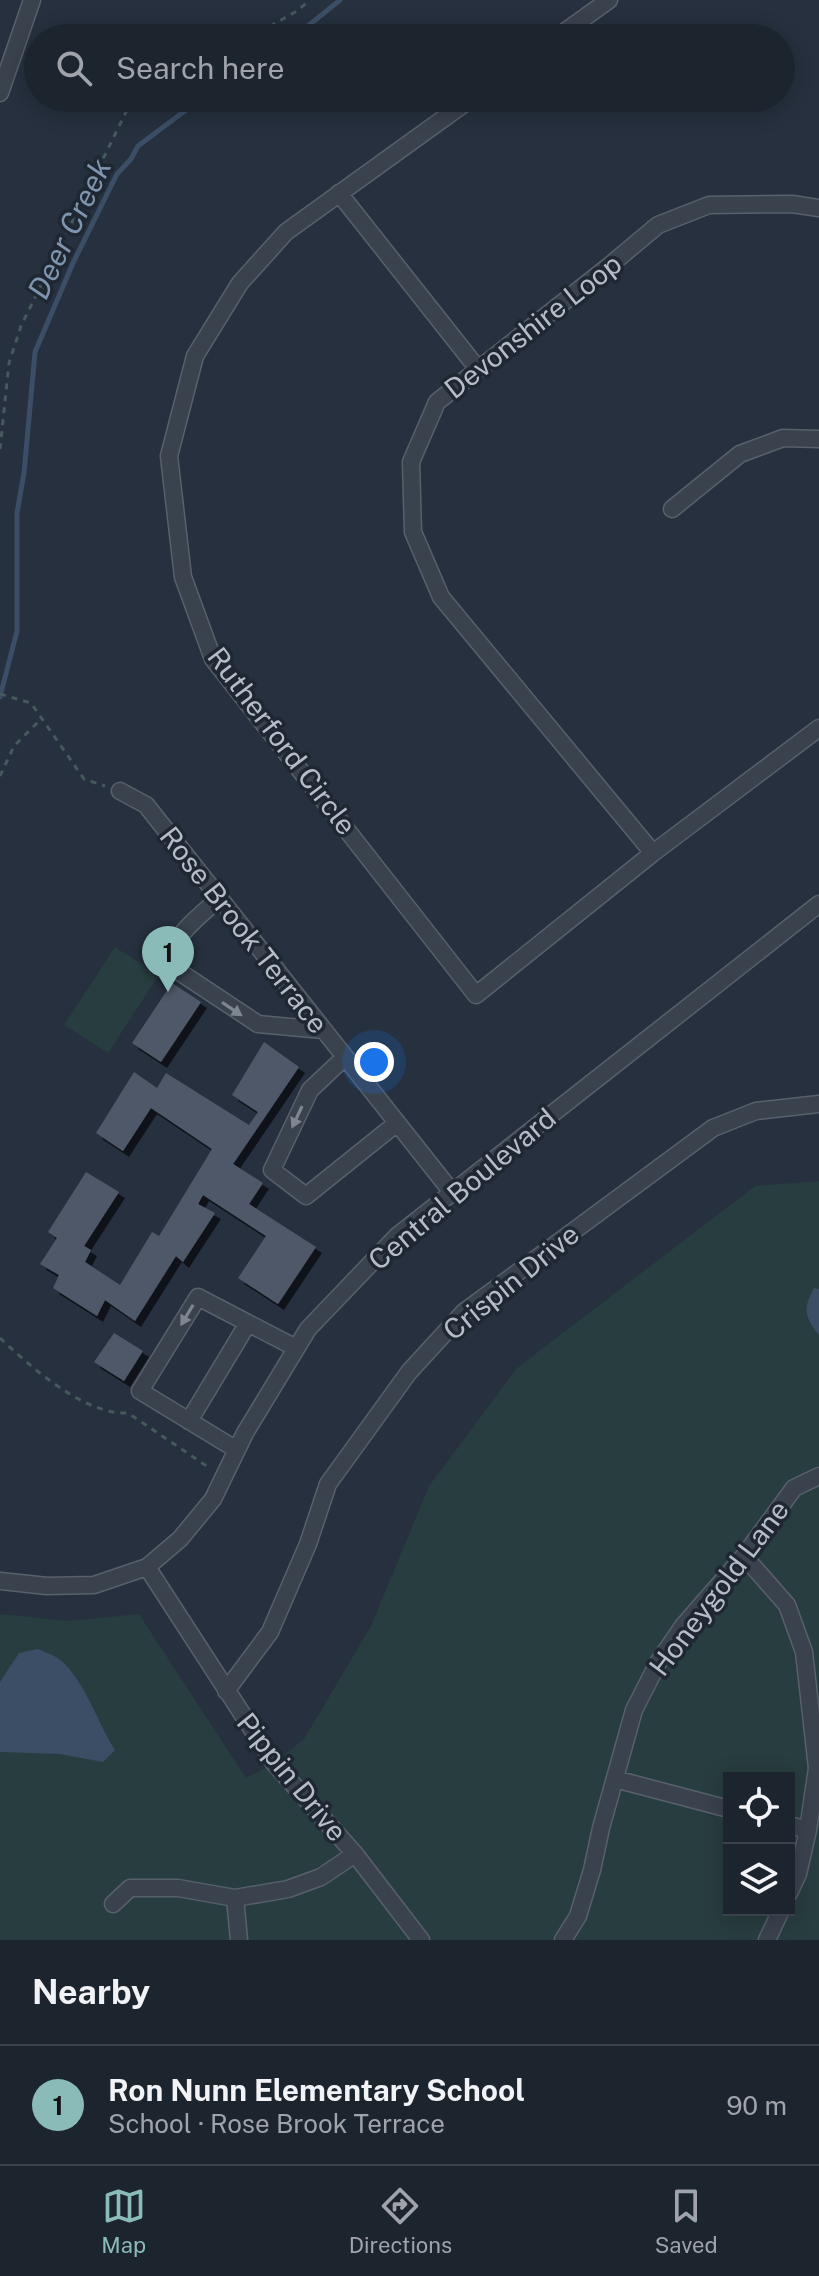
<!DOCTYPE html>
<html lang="en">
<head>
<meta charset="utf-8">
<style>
  body { margin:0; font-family:"Public Sans",sans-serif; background:#29303a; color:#f1f3f6 }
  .controls { position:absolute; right:24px; bottom:24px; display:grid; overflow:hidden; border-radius:0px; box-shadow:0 4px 20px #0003 }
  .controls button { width:72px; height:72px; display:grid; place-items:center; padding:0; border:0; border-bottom:2px solid #3a414a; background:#1c242e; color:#f1f3f6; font:40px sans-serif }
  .you { position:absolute; left:374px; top:1062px; width:28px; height:28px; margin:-20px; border:6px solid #fff; border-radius:50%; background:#1a73e8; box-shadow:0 0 0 12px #1a73e833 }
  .badge { display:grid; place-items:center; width:52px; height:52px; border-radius:50%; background:#8bbbb9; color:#111; font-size:26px; font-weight:700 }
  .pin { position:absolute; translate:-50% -66px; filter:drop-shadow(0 2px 4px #0008) }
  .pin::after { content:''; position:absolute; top:42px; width:28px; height:24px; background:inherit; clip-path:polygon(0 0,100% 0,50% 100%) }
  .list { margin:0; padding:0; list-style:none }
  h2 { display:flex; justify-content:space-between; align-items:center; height:104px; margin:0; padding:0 32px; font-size:34px }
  h2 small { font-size:26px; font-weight:400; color:#a0a4aa }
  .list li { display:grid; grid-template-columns:52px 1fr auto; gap:24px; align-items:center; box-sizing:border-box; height:120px; padding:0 32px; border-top:2px solid #3a414a }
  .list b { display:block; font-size:30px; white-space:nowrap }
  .list p { margin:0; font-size:26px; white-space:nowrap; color:#a0a4aa }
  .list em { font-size:26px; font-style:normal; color:#a0a4aa }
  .icon { flex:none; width:44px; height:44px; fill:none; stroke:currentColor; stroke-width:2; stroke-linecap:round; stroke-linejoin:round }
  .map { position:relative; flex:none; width:819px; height:1940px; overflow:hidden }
  .search { position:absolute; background:#1c242e; box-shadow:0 4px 20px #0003; left:24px; right:24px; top:24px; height:88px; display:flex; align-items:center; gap:20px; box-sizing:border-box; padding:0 28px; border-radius:44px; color:#a0a4aa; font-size:30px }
  .sheet { height:224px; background:#1c242e }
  nav { display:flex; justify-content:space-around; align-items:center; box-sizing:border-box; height:112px; border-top:2px solid #3a414a; background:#1c242e; font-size:22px; color:#a0a4aa }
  nav a { display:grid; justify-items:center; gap:4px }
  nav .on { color:#8bbbb9 }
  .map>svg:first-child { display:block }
</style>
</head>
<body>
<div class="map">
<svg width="819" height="1940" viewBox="0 0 819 1940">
  <defs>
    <filter id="shadow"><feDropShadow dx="6" dy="6" stdDeviation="0" flood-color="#0009"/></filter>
  </defs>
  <rect width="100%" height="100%" fill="#26303e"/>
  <!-- green -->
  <path fill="#283d3f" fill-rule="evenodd" d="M115,947l44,28 -51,78 -44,-28z
    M819,1181v759h-819v-326l67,7 72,-7 107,164 28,-15 30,-24 67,-113 58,-140 88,-118 238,-182zM729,1778h60v132h-60z"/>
  <!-- water -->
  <path fill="#3c4e66" d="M814,1288l5,1v46c-15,-18 -16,-27 -5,-47z
    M38,1649c6,3 13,5 18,8 26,16 42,67 59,93l-12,12 -43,-8 -60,-2v-70l19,-29z"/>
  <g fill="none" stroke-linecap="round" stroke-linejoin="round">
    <!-- stream -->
    <path stroke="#3c4e66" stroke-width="5" d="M293,38l47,-38
      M0,697l17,-66v-118l7,-40 11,-121 38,-89 44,-89 14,-15 7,-13 64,-48"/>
  </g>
  <!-- building -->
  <path fill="#4f5969" filter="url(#shadow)" d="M172,983l29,19 -40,60 -29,-19z
    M264,1042l35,25 -66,97 30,19 -14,21 67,43 -38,57 -40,-26 28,-42 -63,-41 -5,9 17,9 -32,49 -7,-6 -41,65 -30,-21 -8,16 -44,-28 6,-13 -19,-11 17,-26 -9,-6 38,-60 33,20 -35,54 7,4 -6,12 35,23 32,-53 7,4 53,-87 -61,-41 -28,43 -27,-18 38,-61 23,16 9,-15 83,52 9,-13 -26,-17z
    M114,1333l29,18 -19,30 -30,-19z"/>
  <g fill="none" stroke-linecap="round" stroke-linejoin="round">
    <defs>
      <path id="minor" d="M556,38l53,-38
        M0,93l32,-93
        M472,98l-186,134 -46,51 -45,73 -26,100 14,121 30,82 263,336 177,-142 166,-125
        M339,193l139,176
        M672,509l68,-55 43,-16 36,1
        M120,791l26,14 305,386
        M653,853l-212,-256 -28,-65 -2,-70 26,-60 172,-136 49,-41 51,-20 83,-1 27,4
        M219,898c-17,17 -56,43 -47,69l86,57 65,6
        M345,1057l-35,33 -38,80 34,26 91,-73
        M189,1421l59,-98
        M237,1450l-97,-59 58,-94 98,51
        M744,1556l43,49 17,47 13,116 -9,62 -10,44 -9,19
        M147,1567l127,196 81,91 66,86
        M0,1581l47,5 47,-1 53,-18 33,-28 33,-40 32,-66 63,-104 89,-93 422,-332
        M226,1691l44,-59 38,-88 20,-60 81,-112 55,-60 249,-184 43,-17 63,-7
        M615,1779l114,30
        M789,1825l19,5
        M235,1898l4,42
        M113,1904l17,-16h48l57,10 53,-9 33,-12 34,-23
        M563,1940l15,-24 14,-46 9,-42 33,-118 25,-49 24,-35 61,-70 50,-68 25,-12
        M767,1940l14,-30"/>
    </defs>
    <!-- minor casing -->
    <use href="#minor" stroke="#58606c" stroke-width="19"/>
    <!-- path -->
    <path stroke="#46595c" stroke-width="3" stroke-dasharray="6 6" stroke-linecap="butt" d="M249,38l48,-27 13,-11
      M0,449l9,-86 12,-37 106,-216 11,-12
      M0,694l31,9 53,76 21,7
      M0,776l14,-30 28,-28
      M0,1338c31,29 84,77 128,75l83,56"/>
    <!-- minor -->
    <use href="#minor" stroke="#3a424e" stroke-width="16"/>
  </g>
  <!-- one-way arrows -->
  <defs><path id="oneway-solid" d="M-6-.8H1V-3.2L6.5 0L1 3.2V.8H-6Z" transform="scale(2)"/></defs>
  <g fill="#7e8692">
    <use href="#oneway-solid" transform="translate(232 1009) rotate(34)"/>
    <use href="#oneway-solid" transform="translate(297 1117) rotate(115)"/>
    <use href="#oneway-solid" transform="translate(187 1315) rotate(121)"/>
  </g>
  <g text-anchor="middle" stroke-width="7" stroke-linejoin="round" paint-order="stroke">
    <!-- street labels -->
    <g font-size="28" fill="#b6bdc9" stroke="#1f2733">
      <text transform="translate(533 326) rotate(-38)" y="10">Devonshire Loop</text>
      <text transform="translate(282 741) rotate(53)" y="10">Rutherford Circle</text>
      <text transform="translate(244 930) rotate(52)" y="10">Rose Brook Terrace</text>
      <text transform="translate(462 1189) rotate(-40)" y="10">Central Boulevard</text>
      <text transform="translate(511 1282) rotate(-39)" y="10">Crispin Drive</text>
      <text transform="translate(719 1588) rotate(-53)" y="10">Honeygold Lane</text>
      <text transform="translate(292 1777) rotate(51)" y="10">Pippin Drive</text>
    </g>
    <!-- water labels -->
    <g font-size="30" font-style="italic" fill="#7f94af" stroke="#1f2733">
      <text transform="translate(70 229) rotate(-64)" y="10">Deer Creek</text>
    </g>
  </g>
</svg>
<div class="controls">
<button><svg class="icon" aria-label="locate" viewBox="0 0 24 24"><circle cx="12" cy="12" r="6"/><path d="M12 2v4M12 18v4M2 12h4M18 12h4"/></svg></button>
<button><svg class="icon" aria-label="layers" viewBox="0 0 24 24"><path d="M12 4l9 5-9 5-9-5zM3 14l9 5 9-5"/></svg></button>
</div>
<div class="you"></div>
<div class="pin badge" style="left:168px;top:992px">1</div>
<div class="search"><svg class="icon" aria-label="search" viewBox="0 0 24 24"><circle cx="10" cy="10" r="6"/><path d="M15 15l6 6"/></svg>Search here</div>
</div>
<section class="sheet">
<h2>Nearby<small></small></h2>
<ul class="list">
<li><span class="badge">1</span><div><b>Ron Nunn Elementary School</b><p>School · Rose Brook Terrace</p></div><em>90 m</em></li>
</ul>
</section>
<nav>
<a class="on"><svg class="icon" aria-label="map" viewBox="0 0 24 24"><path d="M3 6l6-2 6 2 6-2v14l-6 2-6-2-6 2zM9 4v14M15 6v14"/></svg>Map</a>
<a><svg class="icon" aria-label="directions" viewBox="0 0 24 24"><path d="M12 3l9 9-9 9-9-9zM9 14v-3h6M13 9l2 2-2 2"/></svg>Directions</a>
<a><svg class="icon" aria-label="saved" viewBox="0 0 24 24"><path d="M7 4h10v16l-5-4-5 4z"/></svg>Saved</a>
</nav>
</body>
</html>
